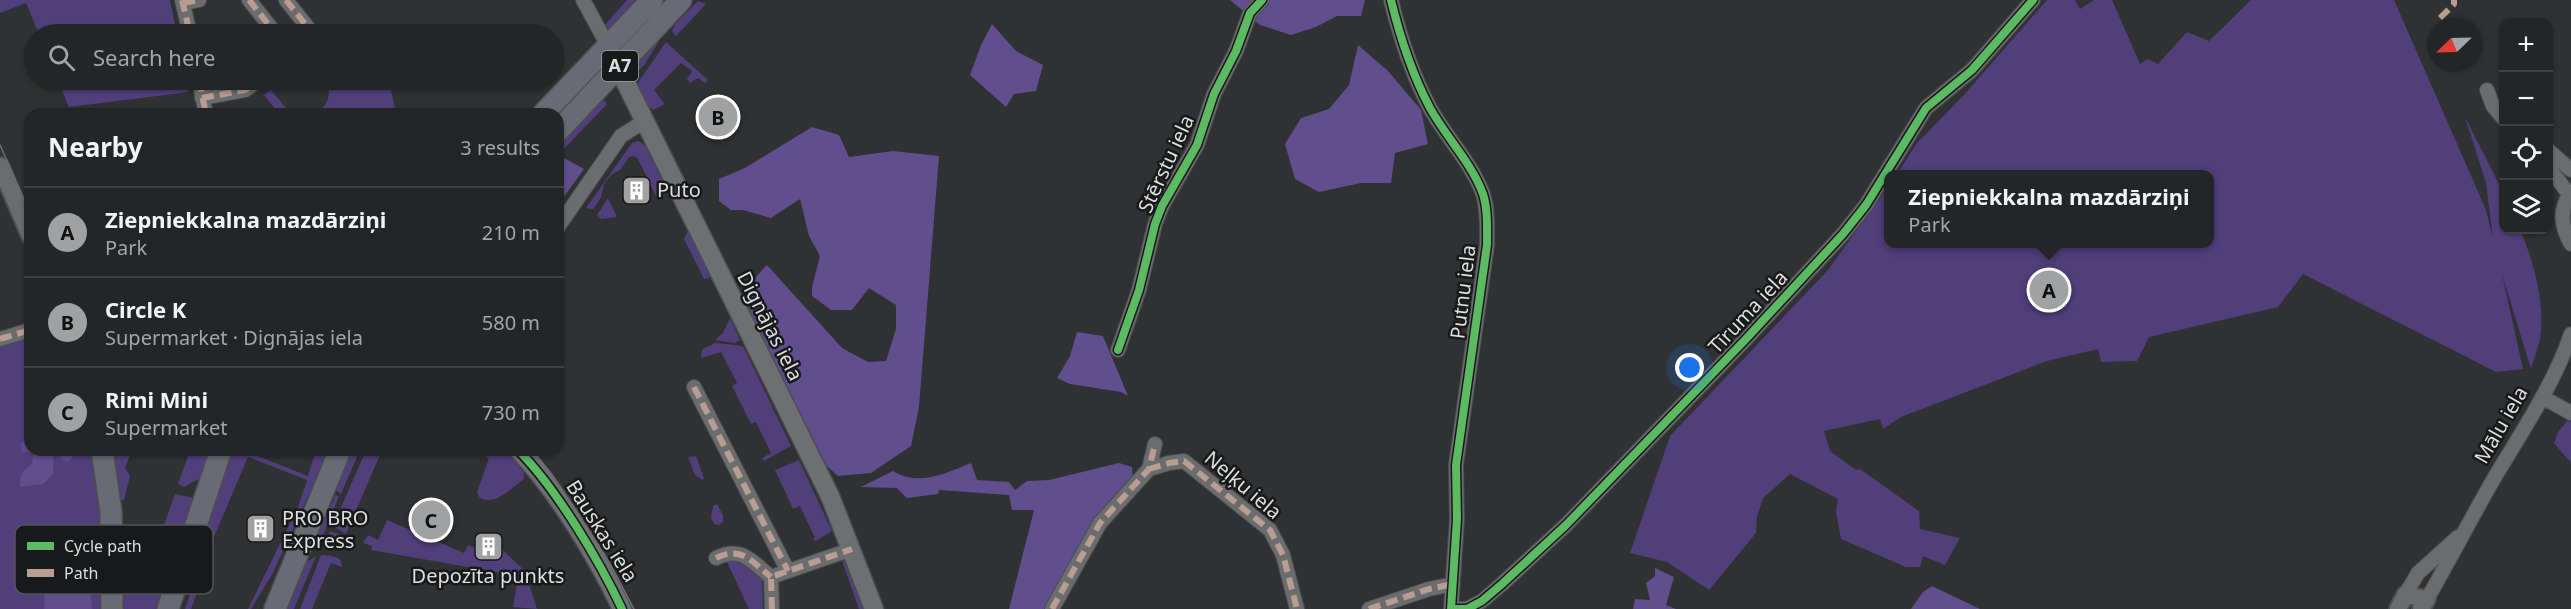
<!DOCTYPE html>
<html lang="en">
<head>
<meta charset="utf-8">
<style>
  body { margin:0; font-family:"Noto Sans",sans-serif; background:#2c2d2e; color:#f1f3f6 }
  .controls { position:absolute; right:18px; top:18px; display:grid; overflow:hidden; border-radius:12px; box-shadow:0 2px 4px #0004 }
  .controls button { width:54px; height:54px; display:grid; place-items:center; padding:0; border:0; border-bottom:2px solid #414243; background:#242526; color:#f1f3f6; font:30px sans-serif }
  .compass { position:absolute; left:2427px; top:18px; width:54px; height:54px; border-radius:50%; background:#242526; box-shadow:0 2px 4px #0004; rotate:247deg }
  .you { position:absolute; left:1690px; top:368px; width:21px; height:21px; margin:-15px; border:4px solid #fff; border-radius:50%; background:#1a73e8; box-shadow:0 0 0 9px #1a73e833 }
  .badge { display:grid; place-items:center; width:39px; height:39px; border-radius:50%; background:#a0a1a2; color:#111; font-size:20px; font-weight:700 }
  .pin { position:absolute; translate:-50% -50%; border:3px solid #fff; box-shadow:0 2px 6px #0006 }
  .popup { position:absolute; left:1884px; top:170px; width:330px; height:78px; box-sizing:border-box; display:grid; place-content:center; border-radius:12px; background:#242526; filter:drop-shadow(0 2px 4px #0005); font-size:20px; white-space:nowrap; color:#a3a5a7 }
  .popup b { font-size:22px; color:#f1f3f6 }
  .popup::after { content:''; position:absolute; left:50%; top:100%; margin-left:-12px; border:12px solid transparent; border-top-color:#242526 }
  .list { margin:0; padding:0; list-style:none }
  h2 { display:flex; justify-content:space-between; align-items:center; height:78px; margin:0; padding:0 24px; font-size:26px }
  h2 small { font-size:20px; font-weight:400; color:#a3a5a7 }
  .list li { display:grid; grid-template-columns:39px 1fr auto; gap:18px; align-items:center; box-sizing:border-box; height:90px; padding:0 24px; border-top:2px solid #414243 }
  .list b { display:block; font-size:22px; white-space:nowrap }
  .list p { margin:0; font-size:20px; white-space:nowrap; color:#a3a5a7 }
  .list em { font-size:20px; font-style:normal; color:#a3a5a7 }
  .icon { flex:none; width:33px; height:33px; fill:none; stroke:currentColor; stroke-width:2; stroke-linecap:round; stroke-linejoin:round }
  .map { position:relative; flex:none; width:2571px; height:609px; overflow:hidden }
  .search { position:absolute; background:#242526; box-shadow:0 2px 4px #0004; left:24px; top:24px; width:540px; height:66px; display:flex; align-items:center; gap:15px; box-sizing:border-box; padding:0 21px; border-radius:33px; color:#a3a5a7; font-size:22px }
  .panel { position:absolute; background:#242526; box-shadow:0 2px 4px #0004; left:24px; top:108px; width:540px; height:348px; border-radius:18px }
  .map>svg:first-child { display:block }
</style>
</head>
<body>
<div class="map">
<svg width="2571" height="609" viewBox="0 0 2571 609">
  <rect width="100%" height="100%" fill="#303132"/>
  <!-- green -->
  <path fill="#513f7c" d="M0,0h170l7,34h-138l-13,-31 -26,10z
    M627,0h15l-31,30 -8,-3z
    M2047,0h28l5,9 14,-9h18l28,64 8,-5 10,5 29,-32 22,9 42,-41h143l92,210 7,29 -7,-56 -21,-66 38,75 1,38h16c13,29 24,69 21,102 -1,12 -7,25 -10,37l-29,-95 21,95 -27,3 -193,-98 -25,33 -129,30 -12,24 -36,1 -3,-13 -51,12 -146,56 -18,12 -3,-10 -56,12 6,20 26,19 4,-1 59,42 1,18 40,9 -15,27 -22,-9 -3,11h-14l-65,-28 -5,-28 2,-12 -48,-25 -27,24 -6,19 -1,16 -47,57 -42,-28 -37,-9 40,-117 158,-166 60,-83v57h322v-70h-313l20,-31 45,-46z
    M698,1l8,3 -30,32 -4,-5 3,-7z
    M377,25l2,9 -32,-1z
    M659,35l3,1 -17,28 -13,13c-5,-15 18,-32 27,-42z
    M666,42l42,38 -3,3 -7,-5 -8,5 -3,-4 5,-8 -11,-8 -27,27 11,14 -12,6 -8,-7 -8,-19z
    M58,80h128l3,12 -120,15z
    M325,80h64l7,34h-80c12,-9 17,-21 9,-34z
    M271,90l20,24h-12l-15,-19z
    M600,96l7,8 -49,51v-14z
    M638,141c13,4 28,39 26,52l-8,3 -18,-37 -4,-3 -5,1 -9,13 -9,5 -7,9 -3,14 -8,11 -7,-1 46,-65z
    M608,198l9,19 -16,2 -4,-4z
    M688,231l22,45 -1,2 -5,1 -20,-40z
    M730,318l10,22 -5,3 -20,-3 8,-7z
    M30,334v116h65l11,159h-106v-267z
    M715,343l28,3 48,100 -27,15 -2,-3 9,-5 -15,-31 -5,2 -19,-38 5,-3 -16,-31 -20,6 1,-9z
    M2568,420l3,2v41l-17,-20 4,-11z
    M114,450h18l-7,18 5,8 -6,24h-4z
    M190,450h23l-11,27 -18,10 -6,-3z
    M232,450h19l-1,3 58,23 8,-26h13l-56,123 -22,36h-3l50,-102 9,-27 -59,-23 -40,94 -1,15 4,9 -7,-1 -13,35h-6l8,-23 14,-69z
    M347,450h13l-19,44 -6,-4z
    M366,450h16l-36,84 -13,-8z
    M470,450h34l20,22v7c-13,9 -30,29 -45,18l-2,-5 12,-34z
    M696,456l8,22 -2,2 -7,-5 -7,-18z
    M799,460l33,71 -16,10 -3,-2 2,-1 -15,-32 -7,3 -18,-39z
    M175,494l19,4 -38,111h-37v-75l13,1 8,12 14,6z
    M335,495l4,1 -19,48h-8l12,-30 3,1z
    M717,504l6,11v7l-4,3 -5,-1 -3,-6 2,-12z
    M387,520l77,33 4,-8 20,9 6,-12 31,29 12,38 -24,-2 5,-31 -147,-26 1,-4 -9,-3 5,-8 10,5z
    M330,531l23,8 -9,4 -19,1z
    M321,555c10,1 21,0 21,12l-11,-4 -19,46h-12z
    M316,556l-22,53h-8l19,-46z
    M735,557l27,20 1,32h-14l-22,-47 -10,4 -1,-2z
    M842,561l5,1 19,47h-7z"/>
  <!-- forest -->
  <path fill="#604e8f" d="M1230,0h135l-4,16h-24l-21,11 -25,8 -31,-10z
    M992,24l24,27 27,14 -7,26 -22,3 -8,13 -36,-32 11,-30z
    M1358,45l30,26 33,39 7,34 -33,9 -4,30h-30l-42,9 -24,-13 -10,-35 16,-26 28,-9 20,-24z
    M812,127l27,8 10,22 44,-6 46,5 -20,251 -8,39 -40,27 -33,3 -17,-15c-12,-25 -74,-141 -73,-161 1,-16 8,-24 19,-35l75,83 26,14 18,-1 10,-32v-24l-27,-17 -17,22h-21l-19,-14v-9l8,-31 -11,-20 -9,-37 -29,19 -28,-8h-12l-12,-9v-22l26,-11z
    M564,158l20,11 -26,36v-40z
    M1077,332l26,4 25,60 -7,-4 -51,-8 -13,-6 13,-22z
    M30,433v17h24l-1,24 -10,10 -23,3c0,-12 2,-16 12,-23l1,-10 -11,-3 -1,-7z
    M58,450h19l-8,12 -8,-3z
    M971,463l6,17 32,2 6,8 12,-9 22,-1 70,-17 13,4 1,16 -39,37 -48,89h-37l25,-99h-22l-3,-15 -70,-5 -1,4 -31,4 -10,-10 -36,-1 32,-16c24,16 54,2 78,-8z
    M67,555l21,19 4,35h-48l1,-19z
    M1655,568l19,9 -8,28 10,4h-43l2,-10 15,1 -4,-17 9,-7z
    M1932,586l48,23h-69l12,-17z"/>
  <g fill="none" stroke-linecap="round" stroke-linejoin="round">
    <defs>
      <path id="minor" d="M182,0l8,34
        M249,0l27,34
        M286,0l27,34
        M583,0l25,46
        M1391,0c9,37 21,74 39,108 16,29 41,54 53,86 5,16 4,34 4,51l-31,220 1,54 -6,90
        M183,3l16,-3
        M199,80l7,34
        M2487,90l6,16 11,13
        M202,98l43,-8 14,-10
        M2548,150l23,20
        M2548,167l21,27
        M2571,192c-12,17 -10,35 0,52
        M558,227l63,-91 22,-14
        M0,339l30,-9
        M1118,350l21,-60 16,-66 7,-18 35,-61 17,-51 22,-43 14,-38 12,-13
        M694,387l94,184
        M2542,397l29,16
        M1149,469l20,-6 15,-2 86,69 13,25 14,54
        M716,558c26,-13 36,4 55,19
        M2405,595l13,-22 40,-36
        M2427,599c24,-41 45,-83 69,-124 27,-45 58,-91 75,-141
        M772,609l-1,-32 81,-28
        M1052,609l48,-86 49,-54 6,-25
        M1369,609l60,-20 24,-5
        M1453,609h14l15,-8 20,-17 64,-59 179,-185 98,-106 23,-29 60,-97 46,-38 61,-70"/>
      <path id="tertiary" d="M0,166l30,70
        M2398,609l7,-14 22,4 -6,10"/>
      <path id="secondary" d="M618,67l212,429 44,113
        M518,450c38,38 81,110 104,159"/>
      <path id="trunk" d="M543,114l109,-114
        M558,131l123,-131
        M102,450l9,62 1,97
        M168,609l53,-159
        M275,609l65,-159"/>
    </defs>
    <!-- minor casing -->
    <use href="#minor" stroke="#4c4d4e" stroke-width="16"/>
    <!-- tertiary casing -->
    <use href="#tertiary" stroke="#4c4d4e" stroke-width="20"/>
    <!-- secondary casing -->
    <use href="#secondary" stroke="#4c4d4e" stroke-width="21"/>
    <!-- trunk casing -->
    <use href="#trunk" stroke="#4c4d4e" stroke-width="24"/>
    <!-- minor -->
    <use href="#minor" stroke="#6b6c6d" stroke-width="14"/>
    <!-- tertiary -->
    <use href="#tertiary" stroke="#6b6c6d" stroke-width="16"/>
    <!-- secondary -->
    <use href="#secondary" stroke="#6e6f73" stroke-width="18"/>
    <!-- trunk -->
    <use href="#trunk" stroke="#696b74" stroke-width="21"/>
    <!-- tram -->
    <path stroke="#6e6f70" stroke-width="1.5" d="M0,145l30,68
      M532,450l20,25 56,85 26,49"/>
    <!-- quiet -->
    <path stroke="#b99d93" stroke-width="6" stroke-dasharray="12 6" stroke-linecap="butt" d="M182,0l8,34
      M249,0l27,34
      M286,0l27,34
      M183,3l16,-3
      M2440,18l14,-14v-4
      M199,80l7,34
      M202,98l43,-8 14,-10
      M0,339l30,-9
      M694,387l94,184
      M1149,469l20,-6 15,-2 86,69 13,25 14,54
      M716,558c26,-13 36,4 55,19
      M772,609l-1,-32 81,-28
      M1052,609l48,-86 49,-54 6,-25
      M1369,609l60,-20 24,-5"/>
    <defs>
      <path id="cycleway" d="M1391,0c9,37 21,74 39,108 16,29 41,54 53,86 5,16 4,34 4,51l-31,220 1,54 -6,90
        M1118,350l21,-60 16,-66 7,-18 35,-61 17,-51 22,-43 14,-38 12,-13
        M518,450c38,38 81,110 104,159
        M1453,609h14l15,-8 20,-17 64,-59 179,-185 98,-106 23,-29 60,-97 46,-38 61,-70"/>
    </defs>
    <!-- cycleway casing -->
    <use href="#cycleway" stroke="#18191a" stroke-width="11"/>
    <!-- cycleway -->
    <use href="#cycleway" stroke="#5cba63" stroke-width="8"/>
  </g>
  <!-- icons -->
  <defs>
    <symbol id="building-square" viewBox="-11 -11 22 22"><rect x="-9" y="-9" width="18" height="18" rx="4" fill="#a0a1a2" stroke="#18191a"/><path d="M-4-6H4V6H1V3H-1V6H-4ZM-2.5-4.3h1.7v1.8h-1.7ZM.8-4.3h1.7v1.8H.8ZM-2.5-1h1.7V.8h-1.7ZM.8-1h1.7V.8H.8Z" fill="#fff"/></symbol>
  </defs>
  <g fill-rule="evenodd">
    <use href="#building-square" x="620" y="174" width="33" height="33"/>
    <use href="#building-square" x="244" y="512" width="33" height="33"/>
    <use href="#building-square" x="472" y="530" width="33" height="33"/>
  </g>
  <g text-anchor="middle" stroke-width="5" stroke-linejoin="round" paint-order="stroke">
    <!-- shield labels -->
    <rect fill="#18191a" stroke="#a2a3a4" stroke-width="1.5" x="602" y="51" width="36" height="30" rx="4.5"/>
    <g font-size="18" font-weight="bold" fill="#dddedf">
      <text x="620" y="72">A7</text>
    </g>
    <!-- street labels -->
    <g font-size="20" fill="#dddedf" stroke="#18191a">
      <text transform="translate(1166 164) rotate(-65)" y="7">Stērstu iela</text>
      <text transform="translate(1463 292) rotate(-83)" y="7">Putnu iela</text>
      <text transform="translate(1748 312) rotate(-47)" y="7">Tīruma iela</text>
      <text transform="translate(770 326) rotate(63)" y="7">Dignājas iela</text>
      <text transform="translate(2501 425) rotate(-60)" y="7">Mālu iela</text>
      <text transform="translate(1243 485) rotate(40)" y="7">Neļķu iela</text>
      <text transform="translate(602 531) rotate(58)" y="7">Bauskas iela</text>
    </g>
    <!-- poi labels -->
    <g font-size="20" fill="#dddedf" stroke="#18191a" text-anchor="start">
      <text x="657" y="197">Puto</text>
      <text x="282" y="525">PRO BRO<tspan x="282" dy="23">Express</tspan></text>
      <text x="488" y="583" text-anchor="middle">Depozīta punkts</text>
    </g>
  </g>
  <!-- legend -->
  <rect x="15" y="525" width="198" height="69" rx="9" fill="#18191a" stroke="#535455" stroke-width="1.5"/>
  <rect x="27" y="542" width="27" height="8" fill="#5cba63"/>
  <rect x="27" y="569" width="27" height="8" fill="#b99d93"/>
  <g font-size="16" fill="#dddedf">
    <text x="64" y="552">Cycle path</text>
    <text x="64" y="579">Path</text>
  </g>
</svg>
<div class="controls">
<button>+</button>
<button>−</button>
<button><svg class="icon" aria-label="locate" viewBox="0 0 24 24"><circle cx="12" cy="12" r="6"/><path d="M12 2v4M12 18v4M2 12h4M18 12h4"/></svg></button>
<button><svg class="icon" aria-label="layers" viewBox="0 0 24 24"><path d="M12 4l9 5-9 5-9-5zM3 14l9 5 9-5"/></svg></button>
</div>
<svg class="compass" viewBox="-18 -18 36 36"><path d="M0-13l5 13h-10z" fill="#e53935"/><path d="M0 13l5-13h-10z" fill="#a3a5a7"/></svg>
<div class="you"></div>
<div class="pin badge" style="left:2049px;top:290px">A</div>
<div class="popup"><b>Ziepniekkalna mazdārziņi</b>Park</div>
<div class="pin badge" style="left:718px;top:117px">B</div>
<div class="pin badge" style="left:431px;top:520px">C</div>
<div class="search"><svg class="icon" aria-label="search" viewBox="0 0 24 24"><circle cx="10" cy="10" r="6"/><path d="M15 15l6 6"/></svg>Search here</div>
<section class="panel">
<h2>Nearby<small>3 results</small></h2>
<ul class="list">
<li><span class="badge">A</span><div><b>Ziepniekkalna mazdārziņi</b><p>Park</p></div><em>210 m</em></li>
<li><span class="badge">B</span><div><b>Circle K</b><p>Supermarket · Dignājas iela</p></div><em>580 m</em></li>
<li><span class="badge">C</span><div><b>Rimi Mini</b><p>Supermarket</p></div><em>730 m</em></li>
</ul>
</section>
</div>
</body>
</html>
